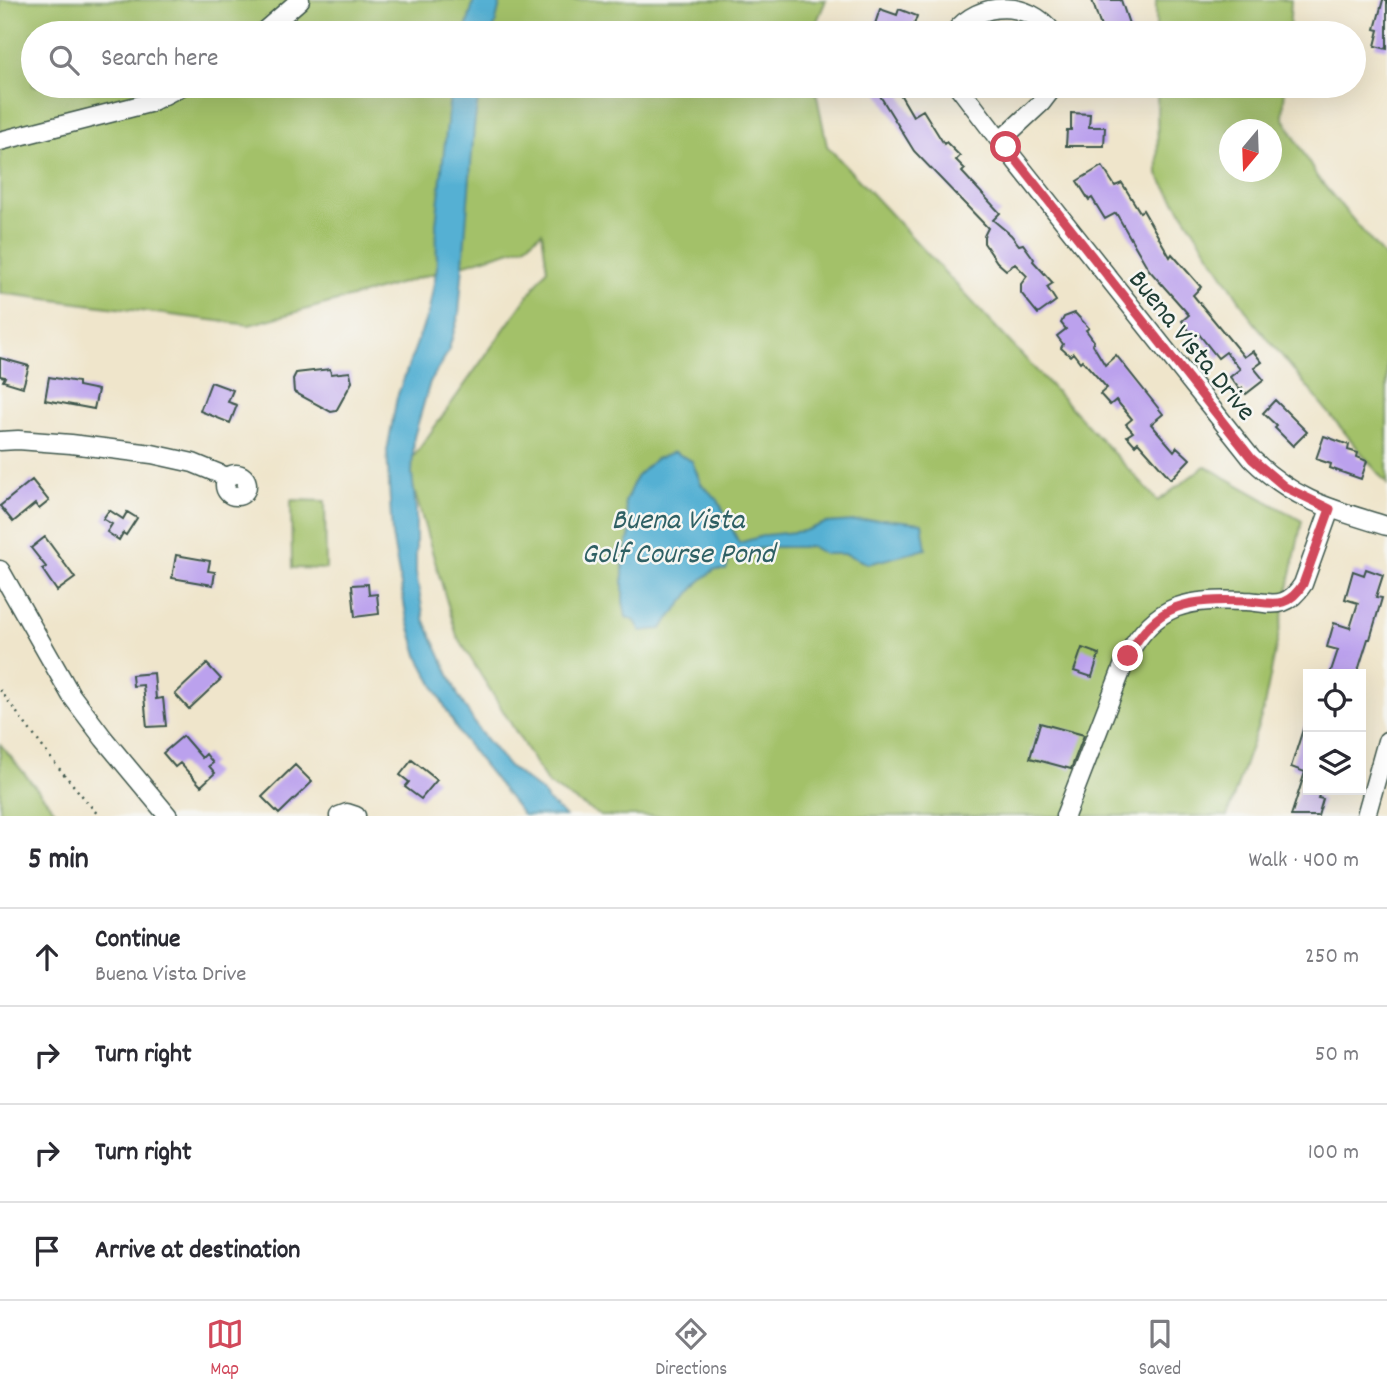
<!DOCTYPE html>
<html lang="en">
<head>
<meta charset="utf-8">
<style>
  body { margin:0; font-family:Dekko,sans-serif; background:#f2f2f3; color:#2b2b33 }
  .controls { position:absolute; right:21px; bottom:21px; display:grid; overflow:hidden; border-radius:0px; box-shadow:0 7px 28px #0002 }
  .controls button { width:63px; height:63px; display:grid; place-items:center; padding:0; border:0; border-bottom:2px solid #e1e1e2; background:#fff; color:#2b2b33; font:35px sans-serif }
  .compass { position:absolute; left:1219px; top:119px; width:63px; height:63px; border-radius:50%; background:#fff; box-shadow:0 7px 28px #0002; rotate:199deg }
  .stop { position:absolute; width:21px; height:21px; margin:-16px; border:5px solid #d1495b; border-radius:50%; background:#fff }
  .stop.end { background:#d1495b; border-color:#fff; box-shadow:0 2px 7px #0008 }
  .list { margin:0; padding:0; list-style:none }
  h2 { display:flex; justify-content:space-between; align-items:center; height:91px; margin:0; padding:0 28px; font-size:30px }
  h2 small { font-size:23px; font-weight:400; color:#7c7c81 }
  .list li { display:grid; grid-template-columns:46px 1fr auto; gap:21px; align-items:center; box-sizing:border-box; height:98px; padding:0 28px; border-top:2px solid #e1e1e2 }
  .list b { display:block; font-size:26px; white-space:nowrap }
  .list p { margin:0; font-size:23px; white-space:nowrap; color:#7c7c81 }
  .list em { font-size:23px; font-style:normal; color:#7c7c81 }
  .icon { flex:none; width:38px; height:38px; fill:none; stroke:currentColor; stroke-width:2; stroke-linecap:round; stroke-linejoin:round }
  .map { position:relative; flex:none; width:1387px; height:816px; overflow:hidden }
  .search { position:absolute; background:#fff; box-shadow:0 7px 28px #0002; left:21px; right:21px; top:21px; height:77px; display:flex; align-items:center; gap:18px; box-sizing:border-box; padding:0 24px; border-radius:38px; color:#7c7c81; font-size:26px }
  .sheet { height:483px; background:#fff }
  nav { display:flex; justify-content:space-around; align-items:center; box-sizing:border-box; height:98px; border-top:2px solid #e1e1e2; background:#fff; font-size:19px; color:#7c7c81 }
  nav a { display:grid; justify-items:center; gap:4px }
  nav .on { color:#d1495b }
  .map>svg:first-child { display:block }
</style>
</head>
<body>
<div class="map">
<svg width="1387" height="816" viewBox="0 0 1387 816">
  <rect width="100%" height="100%" fill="#f6f6f2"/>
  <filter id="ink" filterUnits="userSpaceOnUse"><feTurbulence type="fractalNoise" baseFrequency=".0143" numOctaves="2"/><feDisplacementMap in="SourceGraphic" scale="14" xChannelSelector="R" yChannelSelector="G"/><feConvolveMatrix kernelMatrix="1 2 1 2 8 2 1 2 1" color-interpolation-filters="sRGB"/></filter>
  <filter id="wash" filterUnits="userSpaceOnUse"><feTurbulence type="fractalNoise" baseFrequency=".00686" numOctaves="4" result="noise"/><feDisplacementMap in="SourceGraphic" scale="28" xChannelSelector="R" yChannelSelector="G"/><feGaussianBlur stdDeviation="1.57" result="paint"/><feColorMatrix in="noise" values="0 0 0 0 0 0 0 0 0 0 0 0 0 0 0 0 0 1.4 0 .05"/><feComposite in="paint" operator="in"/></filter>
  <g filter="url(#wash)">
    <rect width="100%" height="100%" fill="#efe5cb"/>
    <!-- green -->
    <path fill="#a3c169" stroke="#617f4e" stroke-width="2" fill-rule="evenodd" d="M0,0h826l-14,33h-779v53h782l12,60 331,355 47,-35 97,55 -39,190 -36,105h-626l-53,-32 -91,-148 -50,-170 140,-197 -5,-37 -17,14 -140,42 -136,37 -249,-32z
      M1156,0h135l-2,33h-133z
      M1157,86h128l-2,31 34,60 70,83v224l-134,-163 -95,-146zM1230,130h42v42h-42z
      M291,500l34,1 1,68 -34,-1z
      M0,744l57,69 -1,3h-56z"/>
    <!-- water -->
    <path fill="#55b0d3" stroke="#3a7684" stroke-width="2" d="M474,0h27l-8,33h-28z
      M451,86h29l-6,41 -15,187 -11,38 -18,30 -16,55 -2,37 4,36v63l8,46 34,76 22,37 27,33 36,28 3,6 19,17 -42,-1 -63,-80 -41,-77 -13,-44 -14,-79 -5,-84 10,-54 32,-87 8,-43 -1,-43z
      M674,452l18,9 9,23 17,16 21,43 27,-8 38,-4 21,-8 59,-4 38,4 4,26 -58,15 -22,-10h-22l-12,-7h-42l-39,6 -5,17h-12l-15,12 -38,47 -20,2 -6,-10 -9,-4 -3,-16v-40l7,-28 -5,-31 11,-25 19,-18z"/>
    <g id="blocks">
      <!-- building -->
      <path fill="#bba1ed" d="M1092,0h29l11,33h-29z
        M1383,0h4v49l-12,-3 4,-16 -4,-1z
        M880,9l17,6 2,-6 18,7 -6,17 -14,-5 -1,5h-24z
        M874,86h25l1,8 13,22 10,-6 21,34 2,-2 14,14 -4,4 9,9 -3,3 38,41 -7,7 18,15 8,10 4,-1 11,15 -1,2 20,22 -6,4 9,14 -18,13 -17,-21v-9l6,-8 -12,-12 -9,6 -9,-8 -13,-19v-7l4,-8 -74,-77z
        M1071,113l19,1 -1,13h16l-1,19h-38l1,-16h4z
        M1102,166l13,20 7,-3 18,29 3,-2 27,47 2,-3 29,33 -8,8 51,62 9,-6 9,11 -8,6 10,12 -18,14 -4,-6 -2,2 -10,-13 10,-8 -14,-17 -8,6 -20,-25 -5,3 -11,-15 7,-6 -40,-45 -33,-57 -11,6 -13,-21 -3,2 -12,-19z
        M1075,313l14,15 -3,2 8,11 -1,4 12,20 11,-10 47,59 -12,10 23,27 3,-4 13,12 -19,20 -33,-37 -3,3 -8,-9 6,-4 -7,-8 6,-5 -16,-19 -6,5 -10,-11 7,-6 -25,-28 -2,2 -7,-9 -3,3 -9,-8 2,-4 -6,-8 9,-7 -5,-6 3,-6z
        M0,358l29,8 -6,21 -20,-6 2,-4 -5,-1z
        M330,369l1,5 19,-2 2,10 -16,29 -5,1 -37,-20 -1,-13 3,-6z
        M49,377l29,5v4l20,4 -4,19 -49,-9z
        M211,382l22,8 -5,12 9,3 -7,18 -30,-12z
        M1275,400l32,32 -14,14 -18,-18 2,-2 -14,-13z
        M1324,436l25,9 -1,5 10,3 -1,4 10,4 -6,18 -31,-11 1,-4 -15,-5z
        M32,480l17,21 -10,8 -4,-5 -22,18 -13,-16z
        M109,510l14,9 4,-7 10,6 -11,17 -3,-2 -4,7 -12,-8 5,-8 -9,-5z
        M45,537l30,41 -18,13 -15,-22 4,-2 -15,-19z
        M176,555l34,6 -2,10 7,1 -2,13 -41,-7z
        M1366,569l17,6 -7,22 6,1 -12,41h-2l-11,35h-27l8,-24 -11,-3 7,-24 16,5 8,-25 -13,-4 8,-28 11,4z
        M368,584l1,11 8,-1 2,20 -24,3 -3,-32z
        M1082,648l17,6 -7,23 -18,-6z
        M207,664l14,15 -32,30 -14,-15z
        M154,673l2,26 7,-1 3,28 -19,1 -4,-42 -10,1 -1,-11z
        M1306,720h2v70h13l-3,8 5,1 -5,17h-27l14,-44 -14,-5z
        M1040,723l44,12 -13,34 -41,-11z
        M183,736l19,22 4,-4 7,9 -4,3 6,7 -14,13 -21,-23 -5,4 -12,-14z
        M412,760l25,20 -16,19 -16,-12 4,-5 -9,-7z
        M295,765l17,17 -33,32 -17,-17z"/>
    </g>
  </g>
  <g filter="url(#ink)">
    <use href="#blocks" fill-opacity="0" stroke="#3e564b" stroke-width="2"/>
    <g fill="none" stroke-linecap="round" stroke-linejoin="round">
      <defs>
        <path id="minor" d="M262,33l38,-33
          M954,33c25,-33 75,-33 99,0
          M958,86l42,55 41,-38 13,-17
          M0,141l149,-38 33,-17
          M1000,141l252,318c43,42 79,50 135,67
          M0,441l18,-1 53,4 81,10 41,9 34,14
          M225 485a11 11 0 1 1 22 0a11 11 0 1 1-22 0Z
          M0,570l71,125 33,44 64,77
          M339,816l8,-3 9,3
          M1065,816l62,-160c30,-54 61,-57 118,-55 12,0 27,5 38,1 9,-3 15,-10 20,-18l27,-75
          M1366,816l21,-75"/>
      </defs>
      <!-- minor casing -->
      <use href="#minor" stroke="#3e564b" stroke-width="21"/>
      <!-- path -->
      <path stroke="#3e564b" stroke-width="2.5" stroke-dasharray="2 5" stroke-linecap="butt" d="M0,690l53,71 46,55"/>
      <!-- minor -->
      <use href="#minor" stroke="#fff" stroke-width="18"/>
    </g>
  </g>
  <g fill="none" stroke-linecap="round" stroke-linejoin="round" filter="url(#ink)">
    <!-- route -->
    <path stroke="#d1495b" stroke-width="9" d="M1006,147l246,312 33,28 45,22 -27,75c-5,8 -11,15 -20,18 -12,4 -25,-1 -37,-1 -58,-2 -89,1 -118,55"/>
  </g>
  <g text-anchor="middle" stroke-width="5" stroke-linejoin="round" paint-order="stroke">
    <!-- street labels -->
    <g font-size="28" fill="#1f3d34" stroke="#f6f6f2">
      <text transform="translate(1194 344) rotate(51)" y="10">Buena Vista Drive</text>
    </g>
    <!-- water labels -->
    <g font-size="30" font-style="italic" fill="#2f6064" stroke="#f6f6f2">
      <text x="678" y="528">Buena Vista<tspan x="678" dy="34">Golf Course Pond</tspan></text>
    </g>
  </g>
</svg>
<div class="controls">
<button><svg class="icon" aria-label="locate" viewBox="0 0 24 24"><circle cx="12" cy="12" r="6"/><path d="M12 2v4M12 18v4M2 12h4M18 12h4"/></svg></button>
<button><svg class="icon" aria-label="layers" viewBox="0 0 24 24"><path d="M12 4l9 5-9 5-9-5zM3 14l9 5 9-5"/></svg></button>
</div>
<svg class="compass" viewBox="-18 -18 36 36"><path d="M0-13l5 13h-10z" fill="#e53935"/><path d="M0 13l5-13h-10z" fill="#7c7c81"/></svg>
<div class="stop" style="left:1006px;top:147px"></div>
<div class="stop end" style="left:1128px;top:656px"></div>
<div class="search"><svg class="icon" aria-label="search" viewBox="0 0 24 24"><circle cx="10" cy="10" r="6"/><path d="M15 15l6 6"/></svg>Search here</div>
</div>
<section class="sheet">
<h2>5 min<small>Walk · 400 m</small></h2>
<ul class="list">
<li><svg class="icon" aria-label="ahead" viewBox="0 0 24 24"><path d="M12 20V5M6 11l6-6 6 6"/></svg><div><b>Continue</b><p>Buena Vista Drive</p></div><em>250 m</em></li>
<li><svg class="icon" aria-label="right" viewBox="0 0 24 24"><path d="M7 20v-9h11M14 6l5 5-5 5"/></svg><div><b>Turn right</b></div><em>50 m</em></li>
<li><svg class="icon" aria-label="right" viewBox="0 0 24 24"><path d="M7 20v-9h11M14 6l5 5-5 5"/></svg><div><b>Turn right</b></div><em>100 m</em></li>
<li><svg class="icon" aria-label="arrive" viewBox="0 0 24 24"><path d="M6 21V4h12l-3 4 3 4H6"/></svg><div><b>Arrive at destination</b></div></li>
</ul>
</section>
<nav>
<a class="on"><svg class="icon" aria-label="map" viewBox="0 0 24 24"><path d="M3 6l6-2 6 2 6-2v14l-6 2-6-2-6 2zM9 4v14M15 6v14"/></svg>Map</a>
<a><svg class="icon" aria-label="directions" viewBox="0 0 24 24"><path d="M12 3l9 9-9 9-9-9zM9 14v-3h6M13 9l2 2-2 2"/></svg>Directions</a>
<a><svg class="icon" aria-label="saved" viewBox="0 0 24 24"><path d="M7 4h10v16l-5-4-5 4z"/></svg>Saved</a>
</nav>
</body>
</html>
